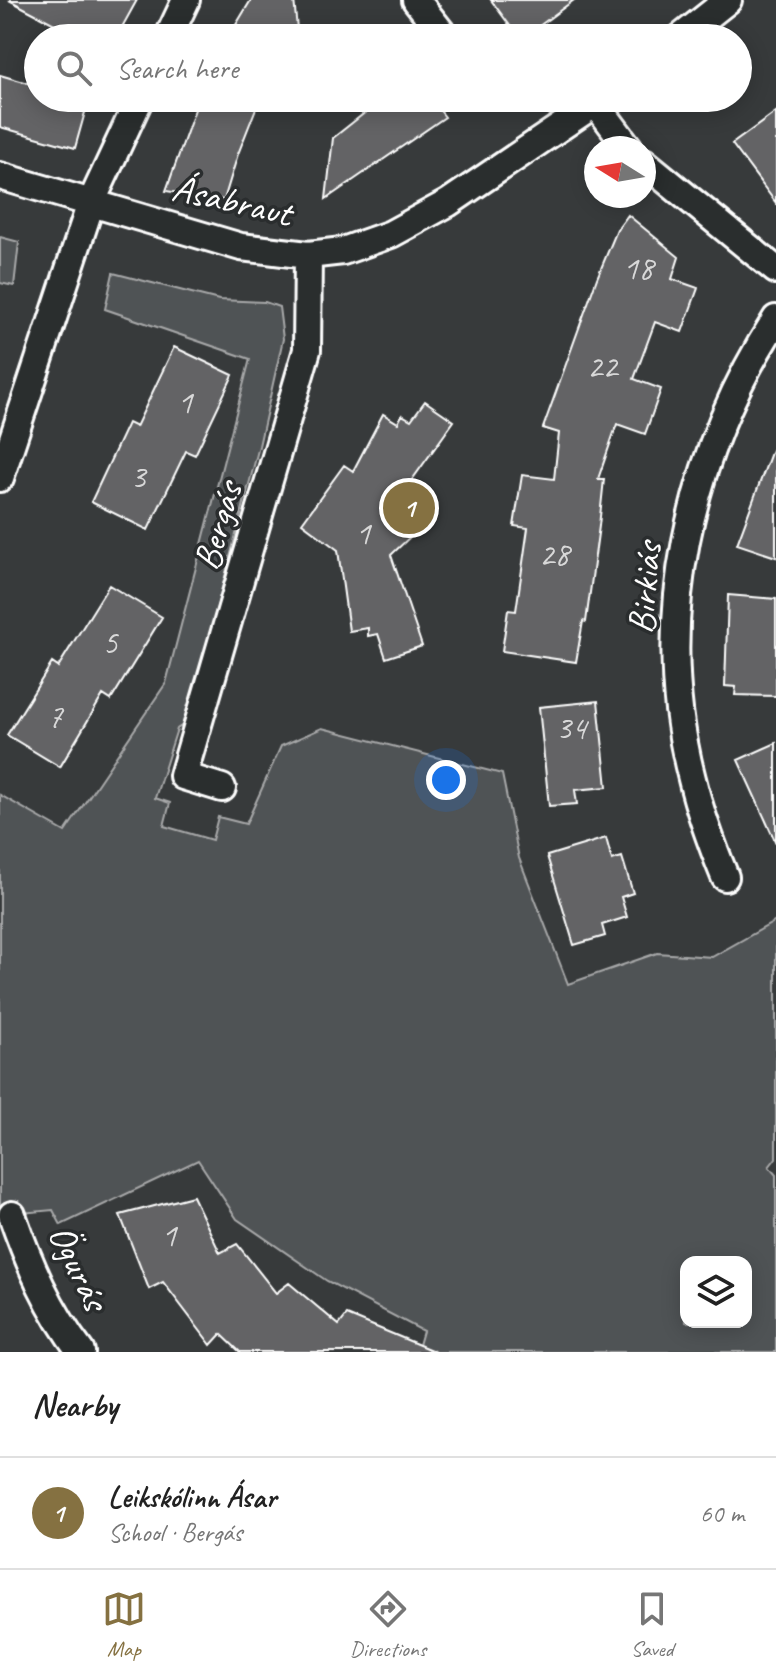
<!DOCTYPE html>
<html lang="en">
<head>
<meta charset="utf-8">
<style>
  body { margin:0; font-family:Caveat,sans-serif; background:#f2f2f2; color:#222 }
  .controls { position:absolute; right:24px; bottom:24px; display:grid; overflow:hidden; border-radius:16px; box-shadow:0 4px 20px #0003 }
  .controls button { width:72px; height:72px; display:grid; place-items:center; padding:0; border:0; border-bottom:2px solid #e0e0e0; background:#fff; color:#222; font:40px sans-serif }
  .compass { position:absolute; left:584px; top:136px; width:72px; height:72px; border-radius:50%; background:#fff; box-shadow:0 4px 20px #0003; rotate:281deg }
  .you { position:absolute; left:446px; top:780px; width:28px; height:28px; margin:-20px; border:6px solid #fff; border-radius:50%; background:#1a73e8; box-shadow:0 0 0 12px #1a73e833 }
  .badge { display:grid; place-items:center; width:52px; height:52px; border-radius:50%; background:#857141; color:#fff; font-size:26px; font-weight:700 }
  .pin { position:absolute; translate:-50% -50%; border:4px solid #fff; box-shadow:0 2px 8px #0006 }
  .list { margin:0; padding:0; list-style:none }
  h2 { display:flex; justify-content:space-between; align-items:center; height:104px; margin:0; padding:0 32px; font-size:34px }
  h2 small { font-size:26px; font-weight:400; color:#767676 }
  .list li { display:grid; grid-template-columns:52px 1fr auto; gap:24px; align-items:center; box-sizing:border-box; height:112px; padding:0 32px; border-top:2px solid #e0e0e0 }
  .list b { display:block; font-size:30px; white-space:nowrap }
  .list p { margin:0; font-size:26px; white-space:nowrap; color:#767676 }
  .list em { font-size:26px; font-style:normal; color:#767676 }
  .icon { flex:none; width:44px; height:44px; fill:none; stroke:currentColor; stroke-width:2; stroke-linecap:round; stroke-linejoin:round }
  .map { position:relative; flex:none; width:776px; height:1352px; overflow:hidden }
  .search { position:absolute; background:#fff; box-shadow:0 4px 20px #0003; left:24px; right:24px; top:24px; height:88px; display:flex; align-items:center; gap:20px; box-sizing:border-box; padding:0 28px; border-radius:44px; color:#767676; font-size:30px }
  .sheet { height:216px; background:#fff }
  nav { display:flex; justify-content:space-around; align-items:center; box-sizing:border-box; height:112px; border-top:2px solid #e0e0e0; background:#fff; font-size:22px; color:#767676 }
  nav a { display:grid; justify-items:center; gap:4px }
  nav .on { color:#857141 }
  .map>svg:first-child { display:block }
</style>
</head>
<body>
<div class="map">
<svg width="776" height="1352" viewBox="0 0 776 1352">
  <rect width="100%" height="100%" fill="#373a3b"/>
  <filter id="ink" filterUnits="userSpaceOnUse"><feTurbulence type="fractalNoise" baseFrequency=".0125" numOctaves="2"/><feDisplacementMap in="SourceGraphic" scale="16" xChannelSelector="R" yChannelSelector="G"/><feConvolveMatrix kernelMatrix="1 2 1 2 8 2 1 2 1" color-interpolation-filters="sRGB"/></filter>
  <g filter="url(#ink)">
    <!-- green -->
    <path fill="#505354" stroke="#a8a9aa" stroke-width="2" fill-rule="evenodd" d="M0,237l19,5 -5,44 -14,-3z
      M113,273l106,27 46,2 14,5 4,32 -24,107 -72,276 -10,7 -22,69 15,5 -6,23 48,14 6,-23 28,7 35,-78 41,-18 180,46 17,84 49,126 89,-31 55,4 64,-36v237l-7,9 7,8v177h-359l6,-21 -96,-50 -90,-62 -39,-59 -137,65 -8,-15 -53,5v-420l65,37 101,-149 84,-324 -145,-50zM686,1262h60v60h-60z"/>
    <!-- building -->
    <path fill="#636465" stroke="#fff" stroke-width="2" d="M9,0h128l-21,38h-35z
      M251,0h43l4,38h-70z
      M491,0h83l-51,38h-4z
      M0,75l38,11v12h51l-14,50 -75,-21z
      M199,98h61l-22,56 -14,46 -58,-9z
      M357,98h73l15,19 -119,82 7,-61 34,-27z
      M776,112v91l-44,-59z
      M628,215l51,42 -7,22 26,9 -16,44 -27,-10 -21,57 27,10 -16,45 -28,-10 -19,55h6l-5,47 -13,96 -3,-1 -7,41 -74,-11 6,-41 8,1 12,-83 -14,-2 8,-51 32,4 5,-46 -16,-5 54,-150 20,-48z
      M174,347l59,28 -38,80 -9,-4 -38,79 -57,-28 37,-79 8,4z
      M425,401l29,20 -57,80 16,20v8l-3,8 -19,18 31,91 -36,12 -8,-24 -10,2v-8l-19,3 -11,-81 -36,-27 42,-58 9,6 30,-57 15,9 4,-8 9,5z
      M772,450l4,1v106l-39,-13z
      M109,585l53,32 -51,83 -8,-5 -43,72 -53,-32 45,-72 6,4z
      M728,595l48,4v97l-41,-1 1,-8 -11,-1z
      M598,701l9,86 -32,3 2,14 -28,2 -10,-99z
      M776,743v100l-38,-83z
      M606,838l6,22 10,-3 11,36 -12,4 6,20 -25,8 3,11 -31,9 -27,-89z
      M193,1196l27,57 17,-9 39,49 13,-10 50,42 8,-10 89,37h-196l-19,-18 -10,11 -48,-63 -14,7 -29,-74z"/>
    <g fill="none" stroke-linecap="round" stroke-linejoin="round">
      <defs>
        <path id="minor" d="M416,0l30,38
          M168,38l18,-38
          M680,38l48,-38
          M596,104l33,44
          M644,162l132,108
          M0,176l241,71 67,8 35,-4 48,-17 57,-31 155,-105
          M0,478l91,-275 49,-105
          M222,788l-39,-12 124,-426 1,-95
          M725,877c-13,-32 -25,-64 -33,-98 -41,-158 -3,-324 84,-460
          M12,1215c17,49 37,95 69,137"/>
      </defs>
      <!-- minor casing -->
      <use href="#minor" stroke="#fff" stroke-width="32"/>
      <!-- minor -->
      <use href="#minor" stroke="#2a2d2e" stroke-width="26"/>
    </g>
  </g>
  <g text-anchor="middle" stroke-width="7" stroke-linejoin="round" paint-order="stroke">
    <!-- number labels -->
    <g font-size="34" fill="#d8d8d8">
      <text x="638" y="279">18</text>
      <text x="602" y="377">22</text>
      <text x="185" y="413">1</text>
      <text x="138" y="488">3</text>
      <text x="363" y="544">1</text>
      <text x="554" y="565">28</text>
      <text x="110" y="654">5</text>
      <text x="55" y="727">7</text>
      <text x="571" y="739">34</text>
      <text x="169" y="1246">1</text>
    </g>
    <!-- street labels -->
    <g font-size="38" fill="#fff" stroke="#2a2d2e">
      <text transform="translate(232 200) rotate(13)" y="13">Ásabraut</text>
      <text transform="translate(217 526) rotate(-74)" y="13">Bergás</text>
      <text transform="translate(644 588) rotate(-85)" y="13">Birkiás</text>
      <text transform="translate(79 1267) rotate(64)" y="13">Ögurás</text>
    </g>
  </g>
</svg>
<div class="controls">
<button><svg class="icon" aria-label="layers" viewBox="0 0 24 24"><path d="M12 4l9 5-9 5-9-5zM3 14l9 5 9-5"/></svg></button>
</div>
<svg class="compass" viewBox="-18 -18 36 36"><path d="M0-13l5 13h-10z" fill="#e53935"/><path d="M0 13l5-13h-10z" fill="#767676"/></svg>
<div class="you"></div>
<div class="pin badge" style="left:409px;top:508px">1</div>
<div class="search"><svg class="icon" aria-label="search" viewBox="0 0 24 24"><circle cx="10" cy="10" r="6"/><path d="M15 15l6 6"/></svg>Search here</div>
</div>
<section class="sheet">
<h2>Nearby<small></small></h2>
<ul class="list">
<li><span class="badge">1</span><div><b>Leikskólinn Ásar</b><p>School · Bergás</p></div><em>60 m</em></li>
</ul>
</section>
<nav>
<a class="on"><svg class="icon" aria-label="map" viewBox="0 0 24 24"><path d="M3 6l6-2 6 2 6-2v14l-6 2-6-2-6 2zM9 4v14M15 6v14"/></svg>Map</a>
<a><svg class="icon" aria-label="directions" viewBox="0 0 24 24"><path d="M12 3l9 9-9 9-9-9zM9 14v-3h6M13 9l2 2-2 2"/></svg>Directions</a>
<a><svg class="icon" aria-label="saved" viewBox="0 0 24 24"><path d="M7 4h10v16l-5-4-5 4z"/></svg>Saved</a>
</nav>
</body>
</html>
